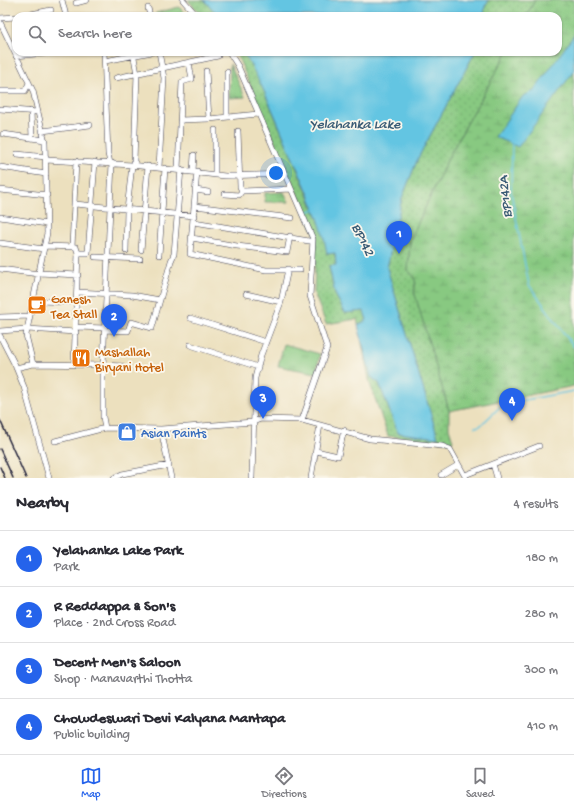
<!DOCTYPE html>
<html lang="en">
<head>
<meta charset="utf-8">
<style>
  body { margin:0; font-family:"Gochi Hand",sans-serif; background:#f2f2f3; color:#2b2b33 }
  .you { position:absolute; left:276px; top:173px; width:14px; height:14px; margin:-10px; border:3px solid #fff; border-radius:50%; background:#1a73e8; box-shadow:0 0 0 6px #1a73e833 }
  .badge { display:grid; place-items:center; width:26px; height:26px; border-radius:50%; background:#2563eb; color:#fff; font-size:13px; font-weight:700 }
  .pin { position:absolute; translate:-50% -33px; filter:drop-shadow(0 1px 2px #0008) }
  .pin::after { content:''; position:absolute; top:21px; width:14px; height:12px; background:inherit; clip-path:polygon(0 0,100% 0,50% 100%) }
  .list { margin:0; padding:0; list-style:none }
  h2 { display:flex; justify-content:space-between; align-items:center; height:52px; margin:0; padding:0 16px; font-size:17px }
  h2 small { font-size:13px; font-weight:400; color:#7c7c81 }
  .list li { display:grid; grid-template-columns:26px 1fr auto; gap:12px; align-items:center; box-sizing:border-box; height:56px; padding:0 16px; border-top:1px solid #e1e1e2 }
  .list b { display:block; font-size:15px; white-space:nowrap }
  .list p { margin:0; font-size:13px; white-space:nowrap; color:#7c7c81 }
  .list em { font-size:13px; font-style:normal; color:#7c7c81 }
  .icon { flex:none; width:22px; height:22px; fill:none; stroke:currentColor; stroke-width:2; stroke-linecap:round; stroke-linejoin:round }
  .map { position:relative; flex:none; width:574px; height:478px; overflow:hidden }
  .search { position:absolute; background:#fff; box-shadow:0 1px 3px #0004; left:12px; right:12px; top:12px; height:44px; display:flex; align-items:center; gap:10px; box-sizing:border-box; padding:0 14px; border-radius:12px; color:#7c7c81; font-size:15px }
  .sheet { height:276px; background:#fff }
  nav { display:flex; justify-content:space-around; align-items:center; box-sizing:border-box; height:56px; border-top:1px solid #e1e1e2; background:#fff; font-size:11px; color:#7c7c81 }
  nav a { display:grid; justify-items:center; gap:2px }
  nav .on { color:#2563eb }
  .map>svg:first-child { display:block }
</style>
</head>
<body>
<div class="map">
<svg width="574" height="478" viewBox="0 0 574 478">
  <defs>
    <pattern id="grass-tufts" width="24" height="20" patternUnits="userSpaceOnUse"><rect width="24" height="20" fill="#88c981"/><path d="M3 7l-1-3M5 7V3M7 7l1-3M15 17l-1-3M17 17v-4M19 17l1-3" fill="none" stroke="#75ac70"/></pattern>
    <pattern id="wetland-marsh" width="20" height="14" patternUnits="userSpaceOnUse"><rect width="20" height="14" fill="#88c981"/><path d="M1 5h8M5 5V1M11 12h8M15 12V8" fill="none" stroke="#75ac70"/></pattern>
    <pattern id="park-dots" width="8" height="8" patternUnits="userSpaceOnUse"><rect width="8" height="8" fill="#88c981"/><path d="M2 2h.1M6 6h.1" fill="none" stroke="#75ac70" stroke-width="1.8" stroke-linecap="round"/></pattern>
  </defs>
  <rect width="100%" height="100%" fill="#fbf7ec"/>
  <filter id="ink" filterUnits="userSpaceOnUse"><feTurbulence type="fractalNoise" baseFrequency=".025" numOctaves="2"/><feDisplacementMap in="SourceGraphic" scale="8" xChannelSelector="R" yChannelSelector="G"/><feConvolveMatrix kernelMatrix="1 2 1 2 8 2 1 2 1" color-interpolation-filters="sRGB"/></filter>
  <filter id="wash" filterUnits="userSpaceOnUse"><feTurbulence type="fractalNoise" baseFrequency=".012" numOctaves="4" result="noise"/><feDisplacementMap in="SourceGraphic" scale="16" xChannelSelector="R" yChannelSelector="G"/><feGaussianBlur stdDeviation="0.9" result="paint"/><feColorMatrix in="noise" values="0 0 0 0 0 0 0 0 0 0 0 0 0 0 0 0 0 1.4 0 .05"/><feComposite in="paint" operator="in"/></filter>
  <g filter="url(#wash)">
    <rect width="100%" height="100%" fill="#ece0be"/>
    <!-- grass -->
    <path fill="url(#grass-tufts)" stroke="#55765e" d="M179,7l9,9h-32v-3z
      M230,64l15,33 -16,1z
      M284,192l5,10h-24v-9z
      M284,344l36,10 -4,19 -38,-7z"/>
    <!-- wetland -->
    <path fill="url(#wetland-marsh)" stroke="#55765e" d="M535,0h39v386l-125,25 -36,-120 3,-8 -8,-13 2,-30 40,-86 57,-102h51v-36h-32z"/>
    <!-- park -->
    <path fill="url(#park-dots)" stroke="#55765e" d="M188,0h16l15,16h-17z
      M489,0h46l-9,16h-42l1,-10z
      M234,52h9l13,20 69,163 2,19 8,-1 1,12 -7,1 6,28 10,19 19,-2 3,9v36l4,21 8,6 19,50 40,5 -51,-170 15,-70 16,-40 57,-106h32l-57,102 -40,86 -2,30c7,7 9,10 6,21l35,120v17l4,13 -2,1 -63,-6 -18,-52 -13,-65 -31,5 -12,-31 2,-56 -78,-180z"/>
    <!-- water -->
    <path fill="#64c5e2" stroke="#43748e" d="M204,0h285l-4,6 -1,10h-265z
      M574,35v36l-56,76 -23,-10 28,-41 11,-5z
      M243,52h232l-57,106 -16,40 -15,70 51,170 -40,-5 -19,-50 -8,-6 -13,-52 9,-5 -3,-9 -19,2 -10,-19 -6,-28 7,-1 -1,-12 -8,1c-5,-35 -22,-68 -36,-100 -15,-35 -28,-70 -48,-102z"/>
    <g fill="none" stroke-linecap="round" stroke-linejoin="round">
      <!-- stream -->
      <path stroke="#64c5e2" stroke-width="1.5" d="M512,144l-1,48 18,93 45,62
        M304,213l11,-4
        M475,427l5,-1 23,-22 71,-13"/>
    </g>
  </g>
  <g filter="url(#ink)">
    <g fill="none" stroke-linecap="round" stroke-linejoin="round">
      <defs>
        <path id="street" d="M62,0l4,16
          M183,0l14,16
          M76,3l11,-3
          M148,8l2,8
          M21,16l30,-6
          M0,18l16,-1
          M0,22l33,69 12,51 2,91 -21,102 7,29
          M104,52l4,102 2,9
          M133,52l4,22 -3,87 2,4
          M159,52l5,26 -5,89
          M229,52l9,14 75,173 -3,57 17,52 -25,72
          M16,56l40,-4
          M105,61l47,-9
          M206,71l3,48
          M227,72v45
          M116,78l102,-22
          M0,91h25l4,-8
          M0,109l38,3
          M31,111l1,27
          M180,120l29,-1 49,-5
          M215,130v44
          M42,131l48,-6
          M3,134l42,6
          M17,154l29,3
          M46,160l86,5 93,11 59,-2
          M112,163l-9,202 19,1
          M0,167l46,7
          M178,169l4,-87 10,-3 -3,-16
          M193,171l1,-16
          M197,171l-7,83 76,16h34
          M0,190l47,5
          M196,190l12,2
          M242,191l49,-2
          M225,194l14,1 3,-4 -2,-4 -2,-56
          M75,204l119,12
          M195,206l97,12
          M0,217l47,7
          M194,222l115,19
          M192,238l45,8 50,6 3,-16
          M0,243l44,6
          M44,246l32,1 2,6h10l7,-91
          M72,247l4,-86
          M141,250l7,-84
          M126,251l1,-41 5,-45
          M159,255l6,-87
          M95,257l45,2
          M0,269l39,5
          M39,273l39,2
          M77,292l55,3 28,5
          M246,294l35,8
          M33,301l44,1
          M0,317l30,-1
          M190,318l76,24
          M77,327l28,1
          M104,330l24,1 3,-9 21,6 19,-67 3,-7 7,-85
          M0,331l27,-2 49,3
          M0,336l15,29 9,22 25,91
          M190,345l68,22
          M74,363l4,-110
          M16,368l17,-4 70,1v52l2,11
          M161,429l10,49
          M55,441l50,-13 56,1 92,-7 8,-3 41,1 68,19 72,7 8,3 16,29
          M316,451l22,5 6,-26
          M493,464l4,14
          M441,475l17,-10
          M465,475l74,-29
          M114,478l8,-4 47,-9
          M252,478l3,-100 6,-23 20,-53 7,-33
          M311,478l9,-53"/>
      </defs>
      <!-- street casing -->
      <use href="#street" stroke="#403e4f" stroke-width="6"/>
      <!-- street -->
      <use href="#street" stroke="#fff" stroke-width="5"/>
      <!-- rail -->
      <path stroke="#22223b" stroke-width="1.5" d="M0,420l26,58
        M0,449l13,29
        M0,467l5,11"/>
    </g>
  </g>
  <!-- icons -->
  <defs>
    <symbol id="cafe-square" viewBox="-11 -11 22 22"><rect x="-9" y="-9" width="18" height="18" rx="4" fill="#e8710a" stroke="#fbf7ec"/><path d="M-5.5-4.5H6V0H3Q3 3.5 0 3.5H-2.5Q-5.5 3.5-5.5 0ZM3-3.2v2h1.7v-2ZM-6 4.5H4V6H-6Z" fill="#fff"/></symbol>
    <symbol id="restaurant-square" viewBox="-11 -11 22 22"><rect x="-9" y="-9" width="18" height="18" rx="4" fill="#e8710a" stroke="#fbf7ec"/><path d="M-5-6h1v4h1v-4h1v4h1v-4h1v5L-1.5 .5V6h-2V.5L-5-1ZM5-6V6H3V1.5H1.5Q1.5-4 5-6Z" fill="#fff"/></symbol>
    <symbol id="shop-square" viewBox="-11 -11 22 22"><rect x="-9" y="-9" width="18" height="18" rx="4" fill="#3f7fe0" stroke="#fbf7ec"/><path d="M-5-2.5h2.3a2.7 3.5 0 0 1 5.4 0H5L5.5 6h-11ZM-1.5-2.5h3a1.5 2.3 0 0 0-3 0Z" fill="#fff"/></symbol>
  </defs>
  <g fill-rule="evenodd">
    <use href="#cafe-square" x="26" y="294" width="22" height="22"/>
    <use href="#restaurant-square" x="70" y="347" width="22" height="22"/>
    <use href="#shop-square" x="116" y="421" width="22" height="22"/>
  </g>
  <g text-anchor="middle" stroke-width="3.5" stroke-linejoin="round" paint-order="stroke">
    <!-- food labels -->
    <g font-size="13" fill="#c56008" stroke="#fbf7ec" text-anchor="start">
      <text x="51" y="303">Ganesh<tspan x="51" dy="15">Tea Stall</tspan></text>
      <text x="95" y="356">Mashallah<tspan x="95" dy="15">Biryani Hotel</tspan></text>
    </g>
    <!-- shop labels -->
    <g font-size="13" fill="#366cbe" stroke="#fbf7ec" text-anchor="start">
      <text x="141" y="437">Asian Paints</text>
    </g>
    <!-- water labels -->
    <g font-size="14" font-style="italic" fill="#395b75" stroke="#fbf7ec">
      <text x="355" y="128">Yelahanka Lake</text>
      <text transform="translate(504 197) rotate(-96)" y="5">BP142A</text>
      <text transform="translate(364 239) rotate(64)" y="5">BP142</text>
    </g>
  </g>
</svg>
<div class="you"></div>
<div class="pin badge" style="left:399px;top:254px">1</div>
<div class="pin badge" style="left:114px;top:337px">2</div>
<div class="pin badge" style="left:263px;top:419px">3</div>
<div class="pin badge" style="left:512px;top:421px">4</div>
<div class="search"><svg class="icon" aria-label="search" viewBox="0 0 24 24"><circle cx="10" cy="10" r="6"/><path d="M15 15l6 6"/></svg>Search here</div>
</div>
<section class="sheet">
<h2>Nearby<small>4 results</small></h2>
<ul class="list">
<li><span class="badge">1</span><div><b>Yelahanka Lake Park</b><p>Park</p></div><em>180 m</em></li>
<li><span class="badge">2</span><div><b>R Reddappa &amp; Son's</b><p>Place · 2nd Cross Road</p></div><em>280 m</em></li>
<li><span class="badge">3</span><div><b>Decent Men's Saloon</b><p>Shop · Manavarthi Thotta</p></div><em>300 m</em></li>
<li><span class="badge">4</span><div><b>Chowdeswari Devi Kalyana Mantapa</b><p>Public building</p></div><em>410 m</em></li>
</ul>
</section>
<nav>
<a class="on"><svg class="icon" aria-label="map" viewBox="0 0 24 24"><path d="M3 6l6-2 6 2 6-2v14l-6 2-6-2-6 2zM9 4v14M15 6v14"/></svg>Map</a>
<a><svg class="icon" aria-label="directions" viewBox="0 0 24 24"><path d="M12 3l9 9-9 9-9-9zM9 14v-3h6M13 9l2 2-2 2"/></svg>Directions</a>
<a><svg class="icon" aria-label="saved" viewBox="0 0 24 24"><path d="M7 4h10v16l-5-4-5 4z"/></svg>Saved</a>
</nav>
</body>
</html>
